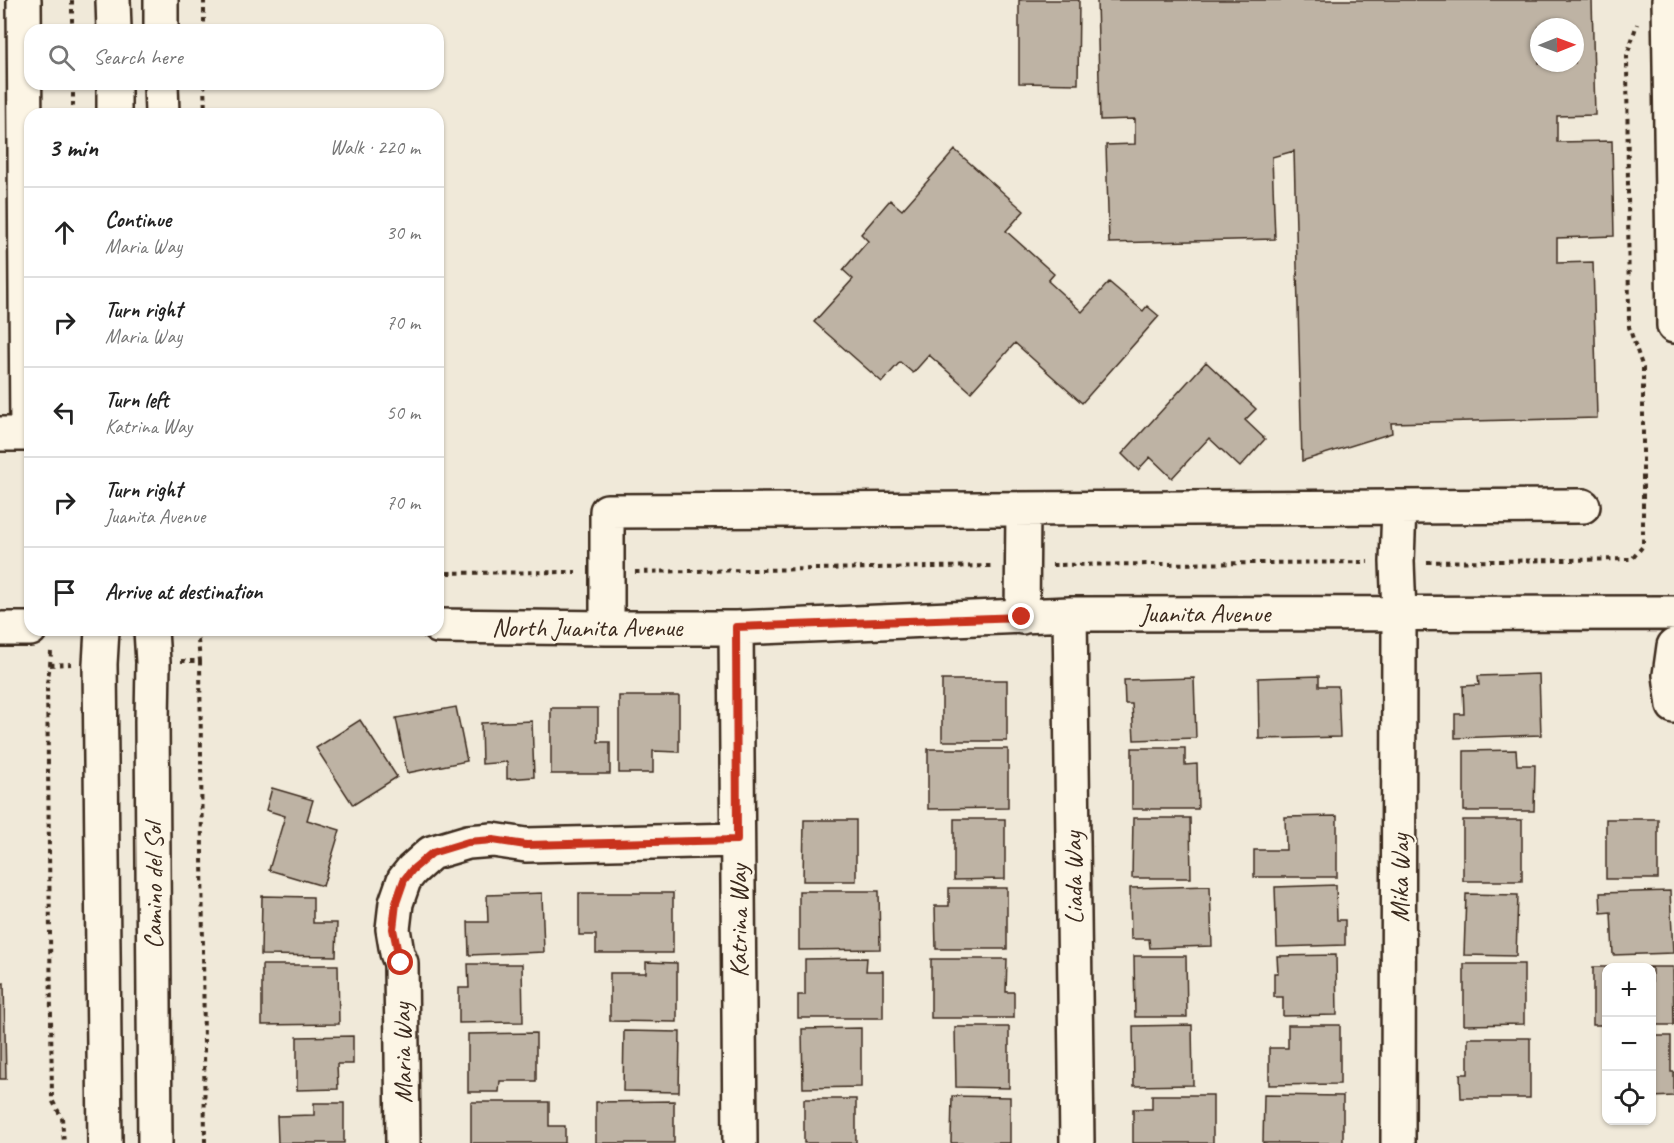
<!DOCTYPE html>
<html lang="en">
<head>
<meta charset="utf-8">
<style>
  body { margin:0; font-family:Caveat,sans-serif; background:#f2f2f2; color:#222 }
  .controls { position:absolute; right:18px; bottom:18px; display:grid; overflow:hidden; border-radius:12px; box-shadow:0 2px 4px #0004 }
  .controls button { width:54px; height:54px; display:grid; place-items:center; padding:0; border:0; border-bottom:2px solid #e0e0e0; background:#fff; color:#222; font:30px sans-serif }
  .compass { position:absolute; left:1530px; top:18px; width:54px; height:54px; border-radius:50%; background:#fff; box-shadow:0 2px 4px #0004; rotate:89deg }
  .stop { position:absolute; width:18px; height:18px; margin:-14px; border:4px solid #c8321e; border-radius:50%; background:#fff }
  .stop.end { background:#c8321e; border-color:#fff; box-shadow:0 2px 6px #0008 }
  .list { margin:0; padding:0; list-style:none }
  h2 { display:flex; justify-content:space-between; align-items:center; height:78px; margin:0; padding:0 24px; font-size:26px }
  h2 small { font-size:20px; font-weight:400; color:#767676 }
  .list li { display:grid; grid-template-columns:39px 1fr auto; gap:18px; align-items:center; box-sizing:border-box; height:90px; padding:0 24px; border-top:2px solid #e0e0e0 }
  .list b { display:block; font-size:22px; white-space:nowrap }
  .list p { margin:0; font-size:20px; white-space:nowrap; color:#767676 }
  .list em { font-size:20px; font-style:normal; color:#767676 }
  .icon { flex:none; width:33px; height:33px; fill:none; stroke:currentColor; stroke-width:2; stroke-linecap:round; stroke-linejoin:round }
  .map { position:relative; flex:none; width:1674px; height:1143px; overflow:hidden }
  .search { position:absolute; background:#fff; box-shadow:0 2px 4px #0004; left:24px; top:24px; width:420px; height:66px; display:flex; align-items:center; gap:15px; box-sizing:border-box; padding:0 21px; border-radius:18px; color:#767676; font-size:22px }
  .panel { position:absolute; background:#fff; box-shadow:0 2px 4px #0004; left:24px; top:108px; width:420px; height:528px; border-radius:18px }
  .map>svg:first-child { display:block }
</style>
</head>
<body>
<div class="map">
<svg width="1674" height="1143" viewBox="0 0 1674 1143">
  <rect width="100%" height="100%" fill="#f0e9d9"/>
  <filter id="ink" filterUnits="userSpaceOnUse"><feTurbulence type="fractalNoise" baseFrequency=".0167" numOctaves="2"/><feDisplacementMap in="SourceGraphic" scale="12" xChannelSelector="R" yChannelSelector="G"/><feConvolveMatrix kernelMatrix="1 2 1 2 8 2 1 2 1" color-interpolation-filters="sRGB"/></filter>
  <g filter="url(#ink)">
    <!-- building -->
    <path fill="#beb3a4" stroke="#3b2a1e" stroke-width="1.5" fill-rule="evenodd" d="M1019,0h60l-1,84 -59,-1z
      M1097,0h495l3,115 -38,1v26l55,-1 2,95 -57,2v25l36,-1 4,156 -206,5 1,10 -90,28 -8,-310 -22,6 3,82 -166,4 -3,-98 29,-1v-25l-35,1zM1539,27h36v36h-36z
      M955,150l69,61 -18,20 48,43 -6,7 34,31 27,-30 34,29 4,-5 12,10 -77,87 -67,-60 -44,49 -42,-37 -16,18 -13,-11 -18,20 -68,-60 39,-43 -10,-9 25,-29 -7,-7 29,-34 12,10z
      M1206,362l50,47 -11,11 20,19 -25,28 -31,-29 -37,40 -22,-21 -12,13 -16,-16z
      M1539,674l2,61 -86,3v-24h9l-1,-28 16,-1 -1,-9z
      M1319,676v10h19l2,51 -81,2 -1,-61z
      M1194,678l2,60 -62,2 -2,-36h-7l-1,-24z
      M942,680h65v61h-65z
      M619,696h60v56l-26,-1v22h-34z
      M456,707l11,54 -60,12 -11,-55z
      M551,708h47v34h12v32h-59z
      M360,720l37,57 -44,28 -37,-57z
      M532,721l2,56 -27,2v-17l-25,2 -1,-41z
      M1132,748h53v17l12,-1 1,45h-66z
      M928,749h80v59l-80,1z
      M1516,750l1,15h18l-1,46h-70v-60z
      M272,788l41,12 -6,20 33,10 -17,56 -54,-16 16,-54 -19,-6z
      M1337,816v61h-83v-27h32l-1,-33z
      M1133,818h57l1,60h-59z
      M954,819h51v60l-51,1z
      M1606,819h52v60h-52z
      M804,820h52v61h-53z
      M1463,820h59v61h-59z
      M1336,885l1,35h8v25l-68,2 -2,-60z
      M1210,886l2,60 -62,2 -1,-9h-18l-1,-51z
      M949,888h58v61h-71l-1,-43h14z
      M799,891h80l1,58 -81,1z
      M1670,891l3,62 -60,2 -2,-43 -10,1 -1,-20z
      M542,893l2,59 -75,3 -1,-33h20l-1,-27z
      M579,893h94v60h-77v-18h-17z
      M1466,894l52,1 -2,61 -52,-1z
      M262,896l51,1v26h24l-1,33 -75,-1z
      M1336,955l1,60 -54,1v-19h-9v-24h4l-1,-17z
      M1134,956h52l1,61h-52z
      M867,958l-1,13h17v47h-85v-23h7v-36z
      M931,959h76l-1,33h8v26h-83z
      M646,962l31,1v59l-67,-1v-48h36z
      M468,964h54l1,58 -64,1v-35h10z
      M1464,964h60v60l-60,1z
      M262,965h76l1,59 -77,1z
      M1593,967h80l1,58h-22v-57h-46v57h-13z
      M4,983l2,96h-6v-95z
      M1192,1025l1,60 -59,1 -1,-60z
      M1288,1025h52v59l-71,1v-37h19z
      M955,1027h54v61l-53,-1z
      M861,1028v59l-58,1 -1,-59z
      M624,1031l56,1 -1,60 -56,-1z
      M536,1033v48h-36l-1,11h-31v-58z
      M353,1036v28h-16l1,25 -41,1v-53z
      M1652,1036h19v36h3v24l-22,1z
      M1468,1038h62v60h-69l-1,-24h8z
      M1152,1095h61v48h-80v-34h19z
      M1264,1095l79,1v47h-80z
      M952,1096l58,1v46h-59z
      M804,1099h52v44h-52z
      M674,1101v42h-78v-41z
      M471,1102h78v24h16v17h-94z
      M314,1103h30v40h-66l-1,-27 37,-1z"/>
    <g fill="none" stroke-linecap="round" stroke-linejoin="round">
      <defs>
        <path id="minor" d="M113,0l1,30
          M161,0v30
          M1669,0l5,326
          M114,84v30
          M161,84l1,30
          M0,434h27l-3,-434
          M1070,614l7,529
          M1022,617l1,-108
          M438,626l169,2h129l334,-14 604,-1
          M607,628v-117l976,-5
          M736,628l4,515
          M0,629h30
          M102,630l-2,34 5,479
          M151,630l2,32 -1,59 3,422
          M1674,646l-4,29 4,31
          M403,1143l-2,-180 -4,-10 -4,-24 3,-26 8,-23 8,-10 19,-17 37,-11 25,-2 33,5 211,-5
          M1398,1143l1,-530 -2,-51 2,-55"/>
      </defs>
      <!-- minor casing -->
      <use href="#minor" stroke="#3b2a1e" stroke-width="38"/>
      <!-- path -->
      <path stroke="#3b2a1e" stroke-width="4" stroke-dasharray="4.5 4.5" stroke-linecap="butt" d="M72,0v30
        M204,0v30
        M73,84v30
        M204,84l1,30
        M1427,562l205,-3 11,-13v-178l-14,-41 -2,-272 10,-31
        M1052,565l316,-3
        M635,572l358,-6
        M438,573l138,-1
        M51,652l-1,13 -3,18 5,417 10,18 2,25
        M181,661h19l-3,-31
        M200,661l5,482
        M50,665l21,-1"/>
      <!-- minor -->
      <use href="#minor" stroke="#fcf5e5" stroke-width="33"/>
    </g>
  </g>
  <g fill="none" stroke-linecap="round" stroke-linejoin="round" filter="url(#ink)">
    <!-- route -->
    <path stroke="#c8321e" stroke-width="8" d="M401,963l-3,-10 -5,-24 3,-26 8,-23 8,-10 20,-17 36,-11 25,-2 33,5 211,-5 -1,-213 286,-10"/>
  </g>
  <g text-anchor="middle" stroke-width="4.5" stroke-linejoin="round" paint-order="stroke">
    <!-- street labels -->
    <g font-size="26" fill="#3b2a1e" stroke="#fcf5e5">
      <text x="1205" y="622">Juanita Avenue</text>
      <text x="587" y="636">North Juanita Avenue</text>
      <text transform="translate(1073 878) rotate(-91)" y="9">Liada Way</text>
      <text transform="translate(1399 878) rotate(-90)" y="9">Mika Way</text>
      <text transform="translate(153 886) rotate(-90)" y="9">Camino del Sol</text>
      <text transform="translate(738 921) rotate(-90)" y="9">Katrina Way</text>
      <text transform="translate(402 1053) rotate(-91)" y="9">Maria Way</text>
    </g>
  </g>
</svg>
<div class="controls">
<button>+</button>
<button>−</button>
<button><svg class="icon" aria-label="locate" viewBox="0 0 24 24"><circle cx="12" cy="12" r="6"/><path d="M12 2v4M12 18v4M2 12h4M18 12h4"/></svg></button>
</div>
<svg class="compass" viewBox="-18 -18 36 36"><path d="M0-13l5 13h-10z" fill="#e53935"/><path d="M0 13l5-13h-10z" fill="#767676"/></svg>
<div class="stop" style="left:401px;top:963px"></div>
<div class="stop end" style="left:1022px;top:617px"></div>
<div class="search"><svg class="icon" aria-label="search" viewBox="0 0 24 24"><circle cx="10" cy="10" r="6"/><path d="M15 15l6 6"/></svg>Search here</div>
<section class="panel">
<h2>3 min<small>Walk · 220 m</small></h2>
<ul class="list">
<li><svg class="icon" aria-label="ahead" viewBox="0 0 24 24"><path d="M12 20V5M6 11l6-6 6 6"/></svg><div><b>Continue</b><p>Maria Way</p></div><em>30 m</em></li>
<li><svg class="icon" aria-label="right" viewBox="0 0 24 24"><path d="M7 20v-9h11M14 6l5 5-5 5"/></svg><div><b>Turn right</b><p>Maria Way</p></div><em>70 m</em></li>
<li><svg class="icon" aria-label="left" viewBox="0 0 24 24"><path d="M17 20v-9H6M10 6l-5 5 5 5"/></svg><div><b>Turn left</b><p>Katrina Way</p></div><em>50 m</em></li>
<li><svg class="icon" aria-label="right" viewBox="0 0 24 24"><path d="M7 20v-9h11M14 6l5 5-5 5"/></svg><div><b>Turn right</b><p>Juanita Avenue</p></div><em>70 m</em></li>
<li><svg class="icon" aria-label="arrive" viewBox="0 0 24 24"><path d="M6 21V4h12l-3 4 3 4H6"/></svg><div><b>Arrive at destination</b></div></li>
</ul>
</section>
</div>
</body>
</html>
